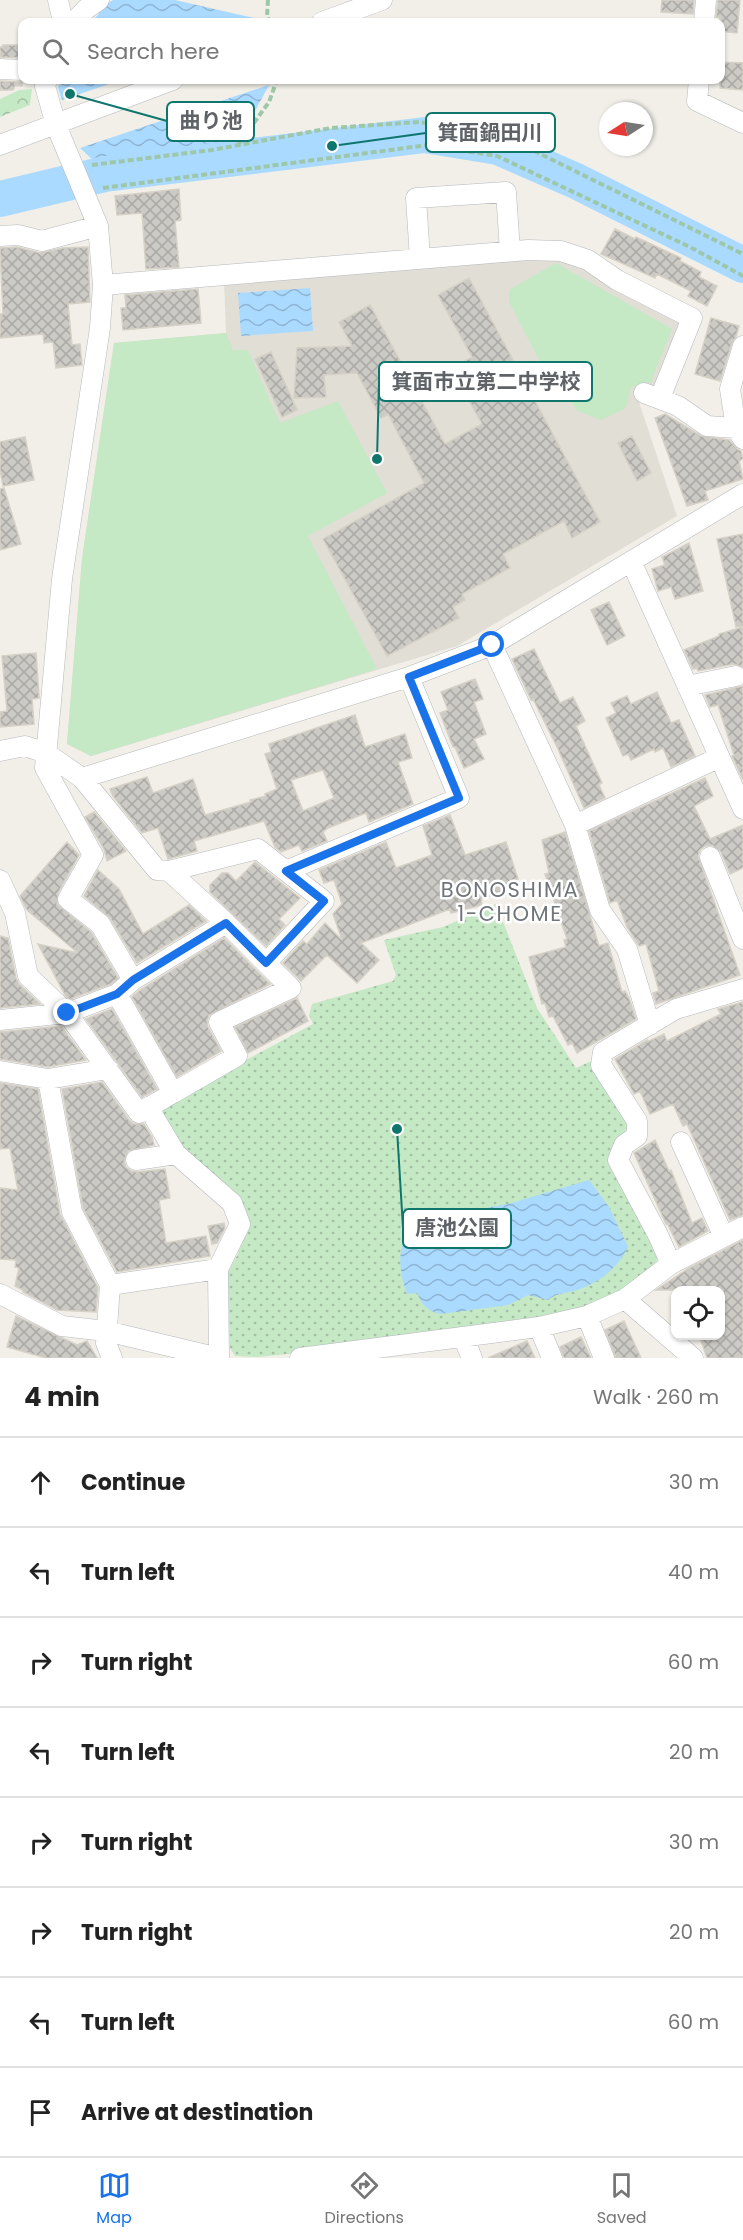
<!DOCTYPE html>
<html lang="en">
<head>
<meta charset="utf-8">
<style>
  body { margin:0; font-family:Poppins,"Noto Sans JP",sans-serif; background:#f2f2f2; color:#222 }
  .controls { position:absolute; right:18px; bottom:18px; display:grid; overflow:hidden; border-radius:12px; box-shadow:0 2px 4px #0004 }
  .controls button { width:54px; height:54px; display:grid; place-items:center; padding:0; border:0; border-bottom:2px solid #e0e0e0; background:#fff; color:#222; font:30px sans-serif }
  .compass { position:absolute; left:599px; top:102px; width:54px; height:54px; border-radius:50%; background:#fff; box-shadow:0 2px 4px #0004; rotate:258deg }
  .stop { position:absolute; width:18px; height:18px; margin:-14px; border:4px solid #1a73e8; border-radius:50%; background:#fff }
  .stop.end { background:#1a73e8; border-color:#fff; box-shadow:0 2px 6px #0008 }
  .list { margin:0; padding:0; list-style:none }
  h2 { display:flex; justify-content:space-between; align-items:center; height:78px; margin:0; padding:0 24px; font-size:26px }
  h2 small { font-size:20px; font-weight:400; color:#767676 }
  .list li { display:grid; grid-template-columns:39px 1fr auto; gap:18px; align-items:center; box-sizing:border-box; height:90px; padding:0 24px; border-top:2px solid #e0e0e0 }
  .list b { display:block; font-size:22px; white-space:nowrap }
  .list em { font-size:20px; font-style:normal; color:#767676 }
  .icon { flex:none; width:33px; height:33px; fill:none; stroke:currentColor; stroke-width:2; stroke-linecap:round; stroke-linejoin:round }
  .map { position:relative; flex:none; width:743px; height:1358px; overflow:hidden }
  .search { position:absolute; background:#fff; box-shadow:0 2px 4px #0004; left:18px; right:18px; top:18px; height:66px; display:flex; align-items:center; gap:15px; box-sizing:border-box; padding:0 21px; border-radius:12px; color:#767676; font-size:22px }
  .sheet { height:798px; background:#fff }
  nav { display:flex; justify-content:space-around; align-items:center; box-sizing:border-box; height:84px; border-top:2px solid #e0e0e0; background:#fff; font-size:16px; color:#767676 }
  nav a { display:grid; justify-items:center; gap:3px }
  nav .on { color:#1a73e8 }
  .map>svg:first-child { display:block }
</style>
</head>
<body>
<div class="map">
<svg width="743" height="1358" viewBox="0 0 743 1358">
  <defs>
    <pattern id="forest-crowns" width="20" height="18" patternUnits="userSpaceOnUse" patternTransform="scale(1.5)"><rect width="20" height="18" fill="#c5e8c5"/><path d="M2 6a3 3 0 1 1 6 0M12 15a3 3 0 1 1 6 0" fill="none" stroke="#a3c0a4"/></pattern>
    <pattern id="park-dots" width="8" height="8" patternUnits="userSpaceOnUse" patternTransform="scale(1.5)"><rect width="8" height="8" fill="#c5e8c5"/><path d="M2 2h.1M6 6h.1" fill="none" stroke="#a3c0a4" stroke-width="1.8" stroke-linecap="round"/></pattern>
    <pattern id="water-waves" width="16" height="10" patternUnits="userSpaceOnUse" patternTransform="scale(1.5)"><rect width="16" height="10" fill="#aadaff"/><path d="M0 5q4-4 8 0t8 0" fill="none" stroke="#8eb4d2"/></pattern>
    <pattern id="building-cross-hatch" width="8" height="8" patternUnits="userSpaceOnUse" patternTransform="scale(1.5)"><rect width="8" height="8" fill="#cccac5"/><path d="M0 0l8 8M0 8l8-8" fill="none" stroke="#a9a8a4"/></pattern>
  </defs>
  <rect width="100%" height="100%" fill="#f1efe8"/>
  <!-- education -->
  <path fill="#e1ded6" d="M528,256l49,7 102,58 1,9 -19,51 -9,7 -9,-2 -4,16 38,114 -220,130 -366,110 -24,-12 15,-185 32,-216 112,-10 -2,-53 148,-7z"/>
  <!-- grass -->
  <path fill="#c5e8c5" d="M556,263l116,66 -21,53 -20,5 -5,21 -25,12 -25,-10 -14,-27 -9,4 -44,-85v-12z
    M226,333l7,17h15l32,73 58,-22 49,92 -79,43 69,133 -286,87 -24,-12 15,-185 32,-216z"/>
  <!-- forest -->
  <path fill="url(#forest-crowns)" d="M32,89l-2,16 -30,12v-18l19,-9z"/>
  <!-- park -->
  <path fill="url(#park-dots)" d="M496,904l41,104 39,60 15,-7 42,60 -18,23 39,94 3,23c-29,29 -62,44 -100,56l-260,36 -39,4 -23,-1 -5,-8 -3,-74 11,-20 5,-20 1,-20 -62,-60 -23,-36 7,-15 147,-79 -4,-9 3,-11 81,-23 3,-6 -12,-35 59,-13z"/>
  <!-- water -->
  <path fill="url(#water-waves)" d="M113,0h62l87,20 2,2h-173l8,-8 -2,-4z
    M60,80h61l-59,20 -4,-12z
    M269,85l-14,26 -29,33 -132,17 -14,-13z
    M310,288l3,43 -72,5 -3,-43z
    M589,1180l20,27 19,40c-11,23 -33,39 -58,45 -10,2 -14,2 -22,8l-20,-5 -20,10 -67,9c-14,-3 -18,-8 -24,-21l-10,1c-10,-28 -11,-53 12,-74l89,-16z"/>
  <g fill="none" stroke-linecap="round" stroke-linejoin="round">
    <!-- river -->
    <path stroke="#aadaff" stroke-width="36" d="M0,199l105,-25 320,-39 73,12 78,34 167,84"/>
  </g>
  <!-- building -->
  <path fill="url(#building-cross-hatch)" stroke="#d6d1c6" stroke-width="1.5" fill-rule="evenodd" d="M662,0h32l-1,14 -32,-2z
    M718,0h22l-3,33 -17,-2v-13l-4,-1z
    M3,45h19v13l-22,-1v-10h3z
    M720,62l23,1v27l-23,-2z
    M0,81l22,1v4h-7l-2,4h-13z
    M179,189l2,31 -6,1 4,46 -33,2 -4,-56 -25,2 -2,-19z
    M615,229l20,10 1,-2 45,21 -1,3 21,11 -2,5 18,9 -10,20 -19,-10 3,-5 -34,-17 -2,4 -54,-24z
    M17,247l23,6 23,-5 25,-1 2,55 -22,2 4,41 8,-1 2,21 -26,3 -3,-26 -9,1 -1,-9 -43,4v-24h3l-3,-66z
    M469,278l131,244 -28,16 -8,-17 -61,33 7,14 -48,26 3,6 -12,7 6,11 -72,38 -64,-117 101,-56 -36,-69 -7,4 -24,-45 -33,2 2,22 -32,1 3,-50 55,-2 -13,-24 31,-17 75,139 37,-20 -31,-55 21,-12 -34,-62z
    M198,289l3,34 -78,7 -2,-22h5l-1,-13z
    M711,318l28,8 -3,11 -4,6 -12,38 -25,-7z
    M271,352l26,58 -15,7 -27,-58z
    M665,414l36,22 28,4 8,9 4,2 2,8 -4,2 4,18 -38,12 3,9 -21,6 -32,-88z
    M632,436l19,37 -14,8 -19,-38z
    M25,437l9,43 -31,6 -3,-16v-28z
    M4,488l17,56 -21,6v-61z
    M743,534v92l-7,1 -19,-88z
    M689,543l14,48 -28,8 -4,-12 -13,4 -6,-22 13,-4 -3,-8z
    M609,602l16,34 -18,9 -16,-35z
    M743,627v40l-9,-3 -36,7 -1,-3 -4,1 -9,-19 35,-14v-2z
    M534,649l26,54 13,-6 12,24 -9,5 26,57 -3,2 6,13 -21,10 -26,-59 -25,-50 -2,1 -19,-41z
    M36,653l3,43v2l-7,1 2,25 -34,3v-15l7,-1 -5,-55z
    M475,679l8,20 -9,3 12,32 -12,5 10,20 -20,9 -9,-21h-2l-13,-34 8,-3 -7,-18z
    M743,686v94l-11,-24 2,-1 -16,-50 -8,2 -5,-12z
    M657,692l14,31 8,-3 16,36 -24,11 -8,-19 -8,4 -1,-3 -23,11 -3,-6 -5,2 -17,-38 10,-5 -5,-10 16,-7 4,8z
    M355,715l10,32 40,-13 7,24 -14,4 15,42 -44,18 -3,-9 -38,15 -5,4 4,9 -25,10 -3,-6 -18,7 -6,-5 -11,-26 -70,20 3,10 -29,8 -10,-31 -16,5 -29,-37 -3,-7 37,-12 6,16 40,-14 12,36 46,-13 -1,-2 16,-4 -1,-2 12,-5 -12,-35 6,-2 -2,-8zM323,770l11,28 -31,13 -12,-31z
    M705,778l8,18 -19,10 16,33 33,-14v43l-13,6 -9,-22 -9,-7 -7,1 -5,4 -2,6 42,119 -84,29 -3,-11 6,-2 -13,-47 -7,2 -12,-19 -10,-27 -7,3 -21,-72z
    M94,812l32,39 -19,10 -3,-12 -19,-32z
    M450,815l15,40 41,-13 12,37 -4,1 2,7 -35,12 1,6 -31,8 -1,-4 -89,34 18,17 -22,23 -30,-28 -26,26 -18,-18 20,-22 4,3 18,-21 17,17 -9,-26 9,-10 -8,-24 -10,3 -5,-13 67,-28 10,26 36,-13 -9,-29z
    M565,832l34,114 9,-3 14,49 3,-1 4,7 7,21 -59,34 -5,-10 -4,2 -15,-29 -4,1 -4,-14 -3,1 -13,-47 37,-10 -2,-7 3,-1 -22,-65 4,-1 -7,-33z
    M67,842l12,13 -21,38 -1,11 34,28 27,46 -7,6 -41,15 -5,-4 -27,-51 40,9 -51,-43 -7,-14z
    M255,862l45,36 -21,21 6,6 -19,21 -56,-54v-7l12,-12h6l8,8z
    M98,870l21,19 24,45 46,-29 17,16 -69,42 -27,-45 -26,-22z
    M0,936l8,2 8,40 3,6 21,20 -40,4z
    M224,938l46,46 -61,31 -2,6 1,6 13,24 -44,26 -45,-80 8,-7z
    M297,998l11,23 -60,32 -13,-26z
    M743,1002v213l-13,5 -43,-96 -4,2 -10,-22 -23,10 -10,-23 -6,3 -19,-35 32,-19v2l17,-8 3,7 54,-27 -3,-5z
    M112,1009l45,80 -13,7 -2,1 -56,-78z
    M61,1026l25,34 -38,7 -48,-8v-27z
    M102,1082l27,38 5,4h10l8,13 2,8 -26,6 -4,10 2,6 5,4 6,1 28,-3 5,29 -11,2 7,43 40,-7 4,20 -93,16 -34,-64 -21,-119z
    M0,1083l38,6 22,125 38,74 -2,24 -39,-2 -34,-18v-2l-8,-4 4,-18 -4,-1 1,-7 -16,-1v-71l18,2 -8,-42 -10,1z
    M655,1140l14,31 2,-1 21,53 10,-5 6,13 -29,16 -12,-24 -1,1 -32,-71z
    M224,1223l1,5 -8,15 -5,1 -4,-18z
    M743,1240v118h-36l-8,-23h21v-45h-64l33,-22z
    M16,1316l61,29 10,-4 10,17h-51l-39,-11z
    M624,1321l17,37h-25l-11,-28z
    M581,1337l10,21h-27l-4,-11z
    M527,1341l8,17h-47z"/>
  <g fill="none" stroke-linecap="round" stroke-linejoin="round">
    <defs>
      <path id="minor" d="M58,0l5,22
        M74,22l12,-13 13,-9
        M322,22l60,-22
        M704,22l2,-22
        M0,69l22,1
        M47,80l-2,6 11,39 42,101 5,59 -3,43 -38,251 -17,189 48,87 -25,44 32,25 33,56
        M699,80l-2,21 46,22
        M0,145l173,-65
        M0,236l18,-1 24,6 56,-15
        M420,259l-4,-61 90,-6 4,59
        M103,285l425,-35 33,1 27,9 29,20 75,38 -32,80
        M743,346l-13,43 6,39 7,11
        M644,393l34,13 29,20 29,2
        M631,561l112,248
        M492,645l83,180 25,85 27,39 23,76
        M687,686l49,-10
        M0,751l25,-5 21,7 36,25 327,-101 83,-32 251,-151
        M82,778l75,92 12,1 89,-22 28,22
        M575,825l143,-67
        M710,857l33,82
        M169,871l57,52 65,65 -72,34 18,34 -64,37
        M0,880l15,33 13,63 39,37 72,100 34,-20 -56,-99
        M266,963l58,-62 -38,-30 173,-73 -50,-121
        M0,1020l67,-7 50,-19 16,-14 93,-57
        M0,1071l48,8 60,-10
        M48,1079l24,133 38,73 -4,58 6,15
        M148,1107l28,47 56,49 8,21 -22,45 1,89
        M681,1142l43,95
        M136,1160l40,-6
        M671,1264l-13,-29 -40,-75 6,-15 13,-9v-15l-36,-56 2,-13 73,-43 67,-20
        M110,1285l108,-16
        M0,1294l62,32 44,5 113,27
        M625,1299l68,59
        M587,1316l17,42
        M539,1327l13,31
        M463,1337l9,21
        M300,1358l239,-31 48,-11 38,-17 46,-35 72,-37"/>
    </defs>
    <!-- minor casing -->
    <use href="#minor" stroke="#b5b8bc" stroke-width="21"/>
    <!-- path -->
    <path stroke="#9cc7a9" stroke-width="4" stroke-dasharray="6 3" stroke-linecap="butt" d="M268,0l-1,17 3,5
      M238,145l31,-43 8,-22
      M92,165l120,-15 119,-22 88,-6 81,12 243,120
      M103,188l325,-43 69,11 193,91 53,29"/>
    <!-- minor -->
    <use href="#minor" stroke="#fff" stroke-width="20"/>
  </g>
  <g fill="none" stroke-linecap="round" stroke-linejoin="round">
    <!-- route -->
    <path stroke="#1a73e8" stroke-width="8" d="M67,1013l50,-19 16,-14 93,-57 40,40 58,-62 -38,-30 173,-73 -50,-121 83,-32"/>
  </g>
  <g text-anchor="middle" stroke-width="5" stroke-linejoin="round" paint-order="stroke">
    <!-- neighbourhood labels -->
    <g font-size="21" letter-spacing="1.5" fill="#70757a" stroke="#fff">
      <text x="510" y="897">BONOSHIMA<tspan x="510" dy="24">1-CHOME</tspan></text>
    </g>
  </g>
  <!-- callouts -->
  <path fill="none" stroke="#0f766e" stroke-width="2" d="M70 94L167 121M332 146L426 133M377 459L379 382M397 1129L403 1228"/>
  <g fill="#0f766e" stroke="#fff" stroke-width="2">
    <circle cx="70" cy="94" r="6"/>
    <circle cx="332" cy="146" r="6"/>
    <circle cx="377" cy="459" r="6"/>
    <circle cx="397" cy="1129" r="6"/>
  </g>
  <g fill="#fff" stroke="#0f766e" stroke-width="2">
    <rect x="167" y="102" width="87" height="39" rx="6"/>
    <rect x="426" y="113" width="129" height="39" rx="6"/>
    <rect x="379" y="362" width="213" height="39" rx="6"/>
    <rect x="403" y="1209" width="108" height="39" rx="6"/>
  </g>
  <g font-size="21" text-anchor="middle" font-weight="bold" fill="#5f6368">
    <text x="211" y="128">曲り池</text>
    <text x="490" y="140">箕面鍋田川</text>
    <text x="486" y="389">箕面市立第二中学校</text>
    <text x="457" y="1235">唐池公園</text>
  </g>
</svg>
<div class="controls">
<button><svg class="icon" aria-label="locate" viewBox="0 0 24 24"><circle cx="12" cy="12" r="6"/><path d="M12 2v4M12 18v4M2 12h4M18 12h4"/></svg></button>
</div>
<svg class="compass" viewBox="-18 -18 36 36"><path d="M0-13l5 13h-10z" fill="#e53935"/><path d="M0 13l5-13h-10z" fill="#767676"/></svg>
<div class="stop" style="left:492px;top:645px"></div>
<div class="stop end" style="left:67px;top:1013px"></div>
<div class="search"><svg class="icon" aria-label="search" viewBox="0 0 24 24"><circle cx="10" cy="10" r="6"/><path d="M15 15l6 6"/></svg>Search here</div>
</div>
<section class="sheet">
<h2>4 min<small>Walk · 260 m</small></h2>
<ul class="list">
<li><svg class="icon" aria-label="ahead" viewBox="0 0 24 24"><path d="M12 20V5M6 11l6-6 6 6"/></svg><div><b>Continue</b></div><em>30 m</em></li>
<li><svg class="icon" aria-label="left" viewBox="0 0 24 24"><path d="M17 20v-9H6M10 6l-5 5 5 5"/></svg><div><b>Turn left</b></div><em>40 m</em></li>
<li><svg class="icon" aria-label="right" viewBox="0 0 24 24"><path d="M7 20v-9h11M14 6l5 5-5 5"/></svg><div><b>Turn right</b></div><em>60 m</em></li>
<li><svg class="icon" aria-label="left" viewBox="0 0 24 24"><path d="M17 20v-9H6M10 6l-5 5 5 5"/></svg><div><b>Turn left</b></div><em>20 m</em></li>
<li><svg class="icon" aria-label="right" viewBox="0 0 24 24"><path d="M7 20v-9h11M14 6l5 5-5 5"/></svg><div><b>Turn right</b></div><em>30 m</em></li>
<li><svg class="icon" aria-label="right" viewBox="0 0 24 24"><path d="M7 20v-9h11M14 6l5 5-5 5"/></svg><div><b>Turn right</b></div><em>20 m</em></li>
<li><svg class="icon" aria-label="left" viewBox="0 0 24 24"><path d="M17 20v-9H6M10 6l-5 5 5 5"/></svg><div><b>Turn left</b></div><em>60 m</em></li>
<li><svg class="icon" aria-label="arrive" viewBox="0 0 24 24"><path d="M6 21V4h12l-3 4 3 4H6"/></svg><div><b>Arrive at destination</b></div></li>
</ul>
</section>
<nav>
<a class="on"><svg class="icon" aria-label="map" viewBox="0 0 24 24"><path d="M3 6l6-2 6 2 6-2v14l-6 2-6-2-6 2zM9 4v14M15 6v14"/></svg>Map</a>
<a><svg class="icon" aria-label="directions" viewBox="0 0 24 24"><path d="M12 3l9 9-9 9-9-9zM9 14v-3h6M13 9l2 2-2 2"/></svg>Directions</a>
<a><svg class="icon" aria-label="saved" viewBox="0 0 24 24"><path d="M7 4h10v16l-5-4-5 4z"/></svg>Saved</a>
</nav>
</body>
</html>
